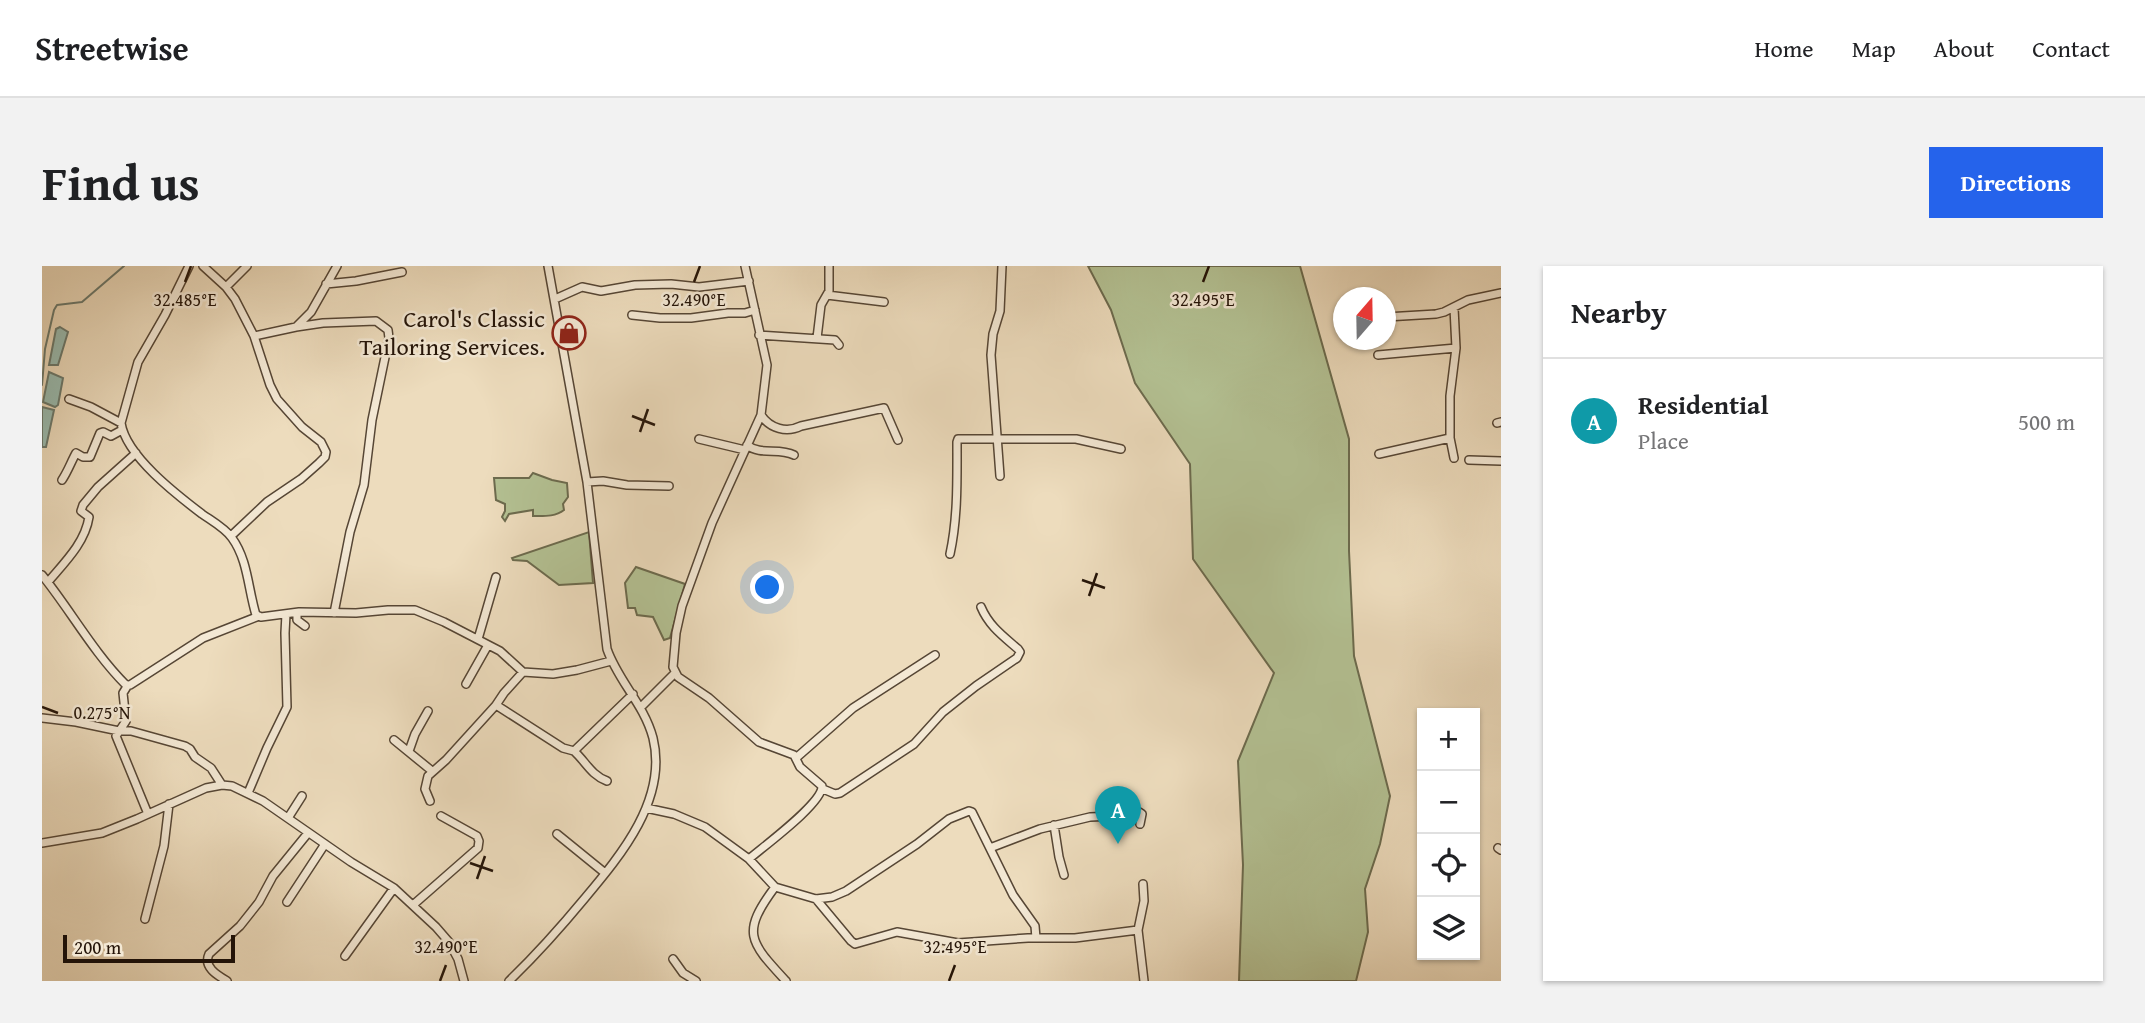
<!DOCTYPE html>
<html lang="en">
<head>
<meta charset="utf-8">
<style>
  body { margin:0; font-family:"Gentium Book Plus",serif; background:#f2f2f2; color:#202124 }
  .controls { position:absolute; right:21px; bottom:21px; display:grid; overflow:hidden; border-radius:0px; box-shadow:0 2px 5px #0004 }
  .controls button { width:63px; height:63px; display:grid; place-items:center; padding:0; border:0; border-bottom:2px solid #e0e0e0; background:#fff; color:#202124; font:35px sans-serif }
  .compass { position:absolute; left:1291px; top:21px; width:63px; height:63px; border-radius:50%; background:#fff; box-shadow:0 2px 5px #0004; rotate:20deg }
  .scale { position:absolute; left:21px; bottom:18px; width:172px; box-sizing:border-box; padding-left:7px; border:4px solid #241408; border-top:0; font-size:19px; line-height:24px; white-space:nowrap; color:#241408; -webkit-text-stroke:5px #f3e8d4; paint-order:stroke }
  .you { position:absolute; left:726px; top:322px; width:24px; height:24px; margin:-18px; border:5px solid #fff; border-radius:50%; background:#1a73e8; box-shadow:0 0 0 10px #1a73e833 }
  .badge { display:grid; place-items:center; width:46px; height:46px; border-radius:50%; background:#2563eb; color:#fff; font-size:23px; font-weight:700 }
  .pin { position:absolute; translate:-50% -58px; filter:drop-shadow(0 2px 4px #0008) }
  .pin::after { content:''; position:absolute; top:37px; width:24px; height:21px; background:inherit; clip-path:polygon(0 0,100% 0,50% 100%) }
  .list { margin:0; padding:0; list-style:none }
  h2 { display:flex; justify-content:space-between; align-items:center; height:91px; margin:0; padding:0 28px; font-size:30px }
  h2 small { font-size:23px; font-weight:400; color:#757577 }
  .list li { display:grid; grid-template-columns:46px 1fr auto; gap:21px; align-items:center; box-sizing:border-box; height:126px; padding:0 28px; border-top:2px solid #e0e0e0 }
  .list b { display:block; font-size:26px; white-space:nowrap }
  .list p { margin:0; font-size:23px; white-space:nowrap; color:#757577 }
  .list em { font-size:23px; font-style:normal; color:#757577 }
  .icon { flex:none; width:38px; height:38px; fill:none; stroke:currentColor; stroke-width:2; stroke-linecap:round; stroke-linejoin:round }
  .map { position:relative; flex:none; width:1459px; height:715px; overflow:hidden; border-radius:0px }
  header { display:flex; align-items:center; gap:42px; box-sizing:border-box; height:98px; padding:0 35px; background:#fff; border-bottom:2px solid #e0e0e0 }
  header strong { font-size:33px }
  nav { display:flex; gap:38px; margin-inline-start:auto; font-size:24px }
  .intro { display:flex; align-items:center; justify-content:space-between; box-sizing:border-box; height:168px; padding:0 42px }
  h1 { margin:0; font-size:49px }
  .button { padding:18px 32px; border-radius:0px; background:#2563eb; color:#fff; font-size:24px; font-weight:700 }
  main { display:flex; gap:42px; padding:0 42px }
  aside { flex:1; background:#fff; border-radius:0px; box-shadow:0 2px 5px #0004 }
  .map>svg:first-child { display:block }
</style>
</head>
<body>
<header>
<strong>Streetwise</strong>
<nav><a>Home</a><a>Map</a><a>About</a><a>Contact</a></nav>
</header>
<div class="intro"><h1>Find us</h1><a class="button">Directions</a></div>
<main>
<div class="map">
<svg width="1459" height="715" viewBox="0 0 1459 715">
  <rect width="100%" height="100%" fill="#eddcbd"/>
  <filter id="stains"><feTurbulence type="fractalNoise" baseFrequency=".00286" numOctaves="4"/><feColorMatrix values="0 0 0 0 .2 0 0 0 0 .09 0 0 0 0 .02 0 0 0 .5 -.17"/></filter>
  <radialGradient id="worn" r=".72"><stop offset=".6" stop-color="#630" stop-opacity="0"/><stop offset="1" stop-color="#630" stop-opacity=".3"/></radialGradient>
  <!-- green -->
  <path fill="#b4c294" stroke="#6c6b4e" stroke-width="2" d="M1046,0h212l49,173v112l5,105 36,140 -10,48 -15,45 3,43 -12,49h-117l4,-116 -5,-104 36,-88 -81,-114 -3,-95 -55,-81 -24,-73z
    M491,207l19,7 15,3 1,14 -5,7 1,6c-9,7 -20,6 -31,6v-6l-24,4 -4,7 -3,-4 3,-6v-7l-9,-4 -2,-22h35z
    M547,266l4,51 -34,2 -32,-24 -14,-1 -1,-2z
    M594,301l49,17 -15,54 -6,2 -11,-23 -16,-2 -2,-7h-7l-3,-25z"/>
  <!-- water -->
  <path fill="#99bcb1" stroke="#6a796d" stroke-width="2" d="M18,61l8,5 -10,33h-9l7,-36z
    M7,106l14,6 -5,27 -3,2 -12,-5z
    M0,141l12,3 -8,37h-4z"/>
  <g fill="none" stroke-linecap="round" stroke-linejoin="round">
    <!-- stream -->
    <path stroke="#6a796d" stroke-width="2" d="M0,119l3,-36 9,-39 3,-5 25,-3 42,-36"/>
    <defs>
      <path id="minor" d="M147,0l-24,49 -27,47 -17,61c5,33 56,72 81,91 10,7 23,14 30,24 16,22 16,51 24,77l5,2 38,-5 57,1 32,-3h27l29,12 56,29 23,21 30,2 24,-4 34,-9
        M161,0l23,21 9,12 19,37 16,49 7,14 25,28 19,15 5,10 -1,5 -6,6 -18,16 -34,23 -36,34
        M703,0l22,99 -6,50 -49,108 -30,83 -6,27 -3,34 5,10 31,21 50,44 35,13 6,12 22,19c1,17 -58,60 -73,73
        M284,18l30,-3 46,-9
        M184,21l21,-21
        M785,29l57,7
        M513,33l27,-12 19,4 34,-6 36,-1 28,3 50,-6
        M590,49l28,3h31l37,-5h17l10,-3
        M1344,51l50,-3 8,-2 24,-12 33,-7
        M254,61l27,-4 53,-2 12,9 1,8 -17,82 -8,65 -14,47 -16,81
        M717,69l76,5 4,5
        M212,70l42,-9 15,-15 26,-46
        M775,72l4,-33 8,-14v-25
        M1336,89l78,-7
        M27,133l22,8 30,16
        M719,149c9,14 26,18 40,11l83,-18 14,32
        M1455,157l4,-1
        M1408,172l4,20
        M657,173l46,11
        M705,179c14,11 32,2 47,10
        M1337,188l71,-16v-42l6,-48 -2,-40
        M1427,194l32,1
        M958,210l-9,-121 2,-21 7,-23 2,-45
        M20,214c6,-9 9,-18 14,-27l7,4h7l10,-24 3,-1 8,4 11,-6
        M545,216l16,-1 24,4 42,1
        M908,288c8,-37 7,-75 7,-112l1,-3h118l45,10
        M0,309c29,36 51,77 84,110h4l73,-47 56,-22
        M6,316c16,-19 37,-39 41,-65l-8,-6 2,-6 15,-18 38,-34
        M255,347v7l8,6
        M436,373l18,-62
        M424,418l22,-39
        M86,419l-5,8 3,28 -10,15 32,78
        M454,439l67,43 11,3 59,-57
        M599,441l34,-34
        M0,452l34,4 43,9h12l54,15 5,3 5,8 16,11 11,17
        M352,474l38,31
        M367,485l6,-17 13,-23
        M532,485c12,11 17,24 33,30
        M754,492l57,-50 82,-53
        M781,523l12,5 5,-1 74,-49 29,-32 33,-26 41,-28 3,-6 -2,-3c-15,-13 -29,-23 -37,-42
        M206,527l19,-45 20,-41 -2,-74 1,-19
        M388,535l-5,-12 3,-13 18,-16 50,-55 8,-12 19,-21
        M604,542l28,6 31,13 44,32 26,28 41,12 16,-2 14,-6 71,-47 32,-25 20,-8 3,1 41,83 22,31 1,12
        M246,552l14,-22
        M1012,559l5,32 5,18
        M515,568l48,39
        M0,577l60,-10 35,-14 69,-31 16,-3 10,1 31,15 88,61 43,26 42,39 13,15 9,17 6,22
        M948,582l50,-19 50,-12 25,-1 24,-4 3,2 -2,10
        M1456,582l3,2
        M1101,618l1,17 -6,29 6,51
        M733,621c-34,46 -26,54 11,94
        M774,633l35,42 4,3 42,-12 61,11 70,-5h47l63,-8
        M245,636l38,-58
        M371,639l65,-57 1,-7 -2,-5 -36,-20
        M103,653l19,-73 5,-42
        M303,690l49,-68
        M631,693l10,14 13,8
        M185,715c-10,-6 -24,-14 -18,-27l31,-28 19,-24 14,-26 35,-43
        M467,715c27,-26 52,-54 76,-83 36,-43 83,-99 68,-160 -9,-34 -35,-57 -46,-89l-20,-167 -39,-216"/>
    </defs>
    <!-- minor casing -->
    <use href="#minor" stroke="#564635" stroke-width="10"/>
    <!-- minor -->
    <use href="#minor" stroke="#f3e8d4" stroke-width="7"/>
  </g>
  <!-- ticks -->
  <path fill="none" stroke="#241408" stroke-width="2.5" d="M143,16l6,-16M652,16l6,-16M1161,16l6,-16M590,150l23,9M598,166l8,-23M1040,314l23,8M1047,330l8,-23M0,441l16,6M428,597l23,8M435,613l8,-23M398,715l6,-16M907,715l6,-16"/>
  <!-- icons -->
  <defs>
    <symbol id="shop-ring" viewBox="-11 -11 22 22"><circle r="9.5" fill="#f3e8d4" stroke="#8f2418" stroke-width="1.5"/><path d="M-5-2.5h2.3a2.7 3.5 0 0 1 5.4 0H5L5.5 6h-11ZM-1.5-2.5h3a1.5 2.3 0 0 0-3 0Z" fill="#8f2418"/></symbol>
  </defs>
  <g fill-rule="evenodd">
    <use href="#shop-ring" x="508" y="48" width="38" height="38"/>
  </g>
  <g text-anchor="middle" stroke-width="5" stroke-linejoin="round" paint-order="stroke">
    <!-- poi labels -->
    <g font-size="24" fill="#241408" stroke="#f3e8d4" text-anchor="end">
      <text x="503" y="61">Carol's Classic<tspan x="503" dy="28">Tailoring Services.</tspan></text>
    </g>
  </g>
  <g font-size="18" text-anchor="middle" fill="#241408" stroke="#f3e8d4" stroke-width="5" stroke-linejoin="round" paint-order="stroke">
    <text x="652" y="40">32.490°E</text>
    <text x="143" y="40">32.485°E</text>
    <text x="1161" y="40">32.495°E</text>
    <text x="60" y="453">0.275°N</text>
    <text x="404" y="687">32.490°E</text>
    <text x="913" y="687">32.495°E</text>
  </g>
  <rect width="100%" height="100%" filter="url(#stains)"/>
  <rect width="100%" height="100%" fill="url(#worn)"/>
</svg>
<div class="controls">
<button>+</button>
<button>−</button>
<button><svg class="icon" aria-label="locate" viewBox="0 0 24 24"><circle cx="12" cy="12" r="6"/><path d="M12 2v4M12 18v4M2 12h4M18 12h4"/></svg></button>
<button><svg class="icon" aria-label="layers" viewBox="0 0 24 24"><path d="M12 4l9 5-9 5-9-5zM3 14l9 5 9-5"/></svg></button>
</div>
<svg class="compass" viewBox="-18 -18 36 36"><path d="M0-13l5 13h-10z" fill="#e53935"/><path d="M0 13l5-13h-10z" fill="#757577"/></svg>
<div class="scale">200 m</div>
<div class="you"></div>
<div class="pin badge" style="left:1076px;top:578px;background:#0f9aa8">A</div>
</div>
<aside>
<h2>Nearby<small></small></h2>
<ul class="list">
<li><span class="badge" style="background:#0f9aa8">A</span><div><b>Residential</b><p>Place</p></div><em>500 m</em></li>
</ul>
</aside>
</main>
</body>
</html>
